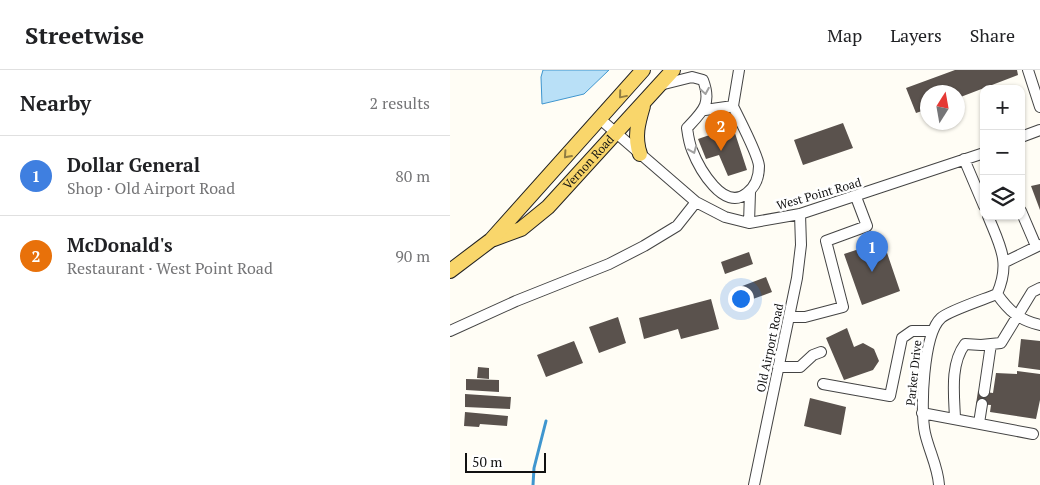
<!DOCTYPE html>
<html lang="en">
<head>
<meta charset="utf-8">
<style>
  body { margin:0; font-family:"PT Serif",serif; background:#f2f2f2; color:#202124 }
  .controls { position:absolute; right:15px; top:15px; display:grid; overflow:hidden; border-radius:10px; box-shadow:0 1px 4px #0004 }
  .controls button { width:45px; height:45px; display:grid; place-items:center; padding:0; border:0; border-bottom:1px solid #e0e0e0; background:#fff; color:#202124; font:25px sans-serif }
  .compass { position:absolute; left:470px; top:15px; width:45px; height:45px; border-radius:50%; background:#fff; box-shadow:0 1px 4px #0004; rotate:11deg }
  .scale { position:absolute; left:15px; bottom:12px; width:81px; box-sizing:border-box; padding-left:5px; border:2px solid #111; border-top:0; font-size:14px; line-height:18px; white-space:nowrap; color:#111; -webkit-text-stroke:4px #fff; paint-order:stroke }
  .you { position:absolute; left:290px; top:228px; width:18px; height:18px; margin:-12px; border:4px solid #fff; border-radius:50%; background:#1a73e8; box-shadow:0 0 0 8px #1a73e833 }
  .badge { display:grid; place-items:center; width:32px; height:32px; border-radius:50%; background:#c4262e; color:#fff; font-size:16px; font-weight:700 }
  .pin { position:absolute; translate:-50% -41px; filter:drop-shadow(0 1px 2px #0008) }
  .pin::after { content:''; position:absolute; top:26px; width:18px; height:15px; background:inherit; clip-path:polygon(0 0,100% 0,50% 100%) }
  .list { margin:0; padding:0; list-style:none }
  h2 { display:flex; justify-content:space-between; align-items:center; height:65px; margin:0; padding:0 20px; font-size:21px }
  h2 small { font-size:16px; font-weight:400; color:#757577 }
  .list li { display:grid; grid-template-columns:32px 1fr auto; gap:15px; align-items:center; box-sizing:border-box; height:80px; padding:0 20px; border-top:1px solid #e0e0e0 }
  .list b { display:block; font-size:19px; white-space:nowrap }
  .list p { margin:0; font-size:16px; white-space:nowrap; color:#757577 }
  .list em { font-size:16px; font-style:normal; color:#757577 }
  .icon { flex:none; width:28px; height:28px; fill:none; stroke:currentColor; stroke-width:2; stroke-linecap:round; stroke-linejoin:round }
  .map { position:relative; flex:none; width:590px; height:415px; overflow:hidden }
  header { display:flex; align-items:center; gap:30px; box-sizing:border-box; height:70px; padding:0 25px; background:#fff; border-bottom:1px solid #e0e0e0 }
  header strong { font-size:24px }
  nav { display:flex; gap:28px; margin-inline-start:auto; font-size:18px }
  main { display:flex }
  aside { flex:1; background:#fff }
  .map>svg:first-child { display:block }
</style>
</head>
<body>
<header>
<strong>Streetwise</strong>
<nav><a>Map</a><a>Layers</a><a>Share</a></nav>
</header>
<main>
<aside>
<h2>Nearby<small>2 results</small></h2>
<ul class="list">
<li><span class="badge" style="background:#3f7fe0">1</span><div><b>Dollar General</b><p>Shop · Old Airport Road</p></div><em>80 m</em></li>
<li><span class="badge" style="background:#e8710a">2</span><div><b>McDonald's</b><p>Restaurant · West Point Road</p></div><em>90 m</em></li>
</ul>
</aside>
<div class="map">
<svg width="590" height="415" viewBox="0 0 590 415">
  <rect width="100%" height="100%" fill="#fffdf5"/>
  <!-- water -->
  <path fill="#b9e0f7" stroke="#3f96cf" d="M93,0h66l-25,24 -42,10 -1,-27z"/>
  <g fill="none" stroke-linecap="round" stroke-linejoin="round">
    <!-- stream -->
    <path stroke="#3f96cf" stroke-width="3" d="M83,415l1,-17 12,-47"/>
  </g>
  <!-- building -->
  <path fill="#5a524d" d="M505,0h62l1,5 -60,23v-6h-30v17l-12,4 -10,-25z
    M393,53l10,25 -50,17 -9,-25z
    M283,57l14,43 -19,6 -9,-21 -13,4 -8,-20z
    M590,114v26l-9,-24z
    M433,171l17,50 -38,14 -18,-51z
    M299,182l4,12 -28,10 -4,-12z
    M316,207l6,15 -30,11 -5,-15z
    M261,229l8,30 -38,10 -3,-10 -34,10 -5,-21z
    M168,247l8,26 -27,10 -10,-26z
    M397,258l7,19 9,-4 11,6 5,12 -6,9 -29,10 -18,-42z
    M571,269l19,2v29l-22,-3z
    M124,271l9,22 -37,14 -9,-22z
    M28,297l11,1v11l-12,-1z
    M567,301l23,3v26l-4,19 -46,-7 1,-7 -15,-1 2,-13 15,2 3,-20 21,1z
    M16,309l33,1v12l-33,-2z
    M15,324l46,3 -1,12 -45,-2z
    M360,328l36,9 -5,28 -37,-9z
    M15,342l43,4 -1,10 -27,-2 -1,3 -15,-1z"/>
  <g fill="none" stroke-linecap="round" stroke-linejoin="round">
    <defs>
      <path id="minor" d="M578,0l12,37
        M210,15l32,-8 11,3c9,24 0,31 -16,48 1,7 2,15 5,22 7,18 32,63 55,43 8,-6 12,-16 12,-27 -1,-12 -20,-47 -26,-60l-28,4
        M283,36l6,-36
        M150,49l96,83 29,15 24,6 51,-9 184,-61
        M571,67l19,-7
        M514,89l20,47
        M571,141l15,35
        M299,153l1,-31
        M555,192l35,-17
        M547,224c12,17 22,26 43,31
        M339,247h16l38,-10 -17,-66 41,-15 -11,-29
        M0,261l66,-30 93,-37 35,-18 33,-20 19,-24
        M328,297h22l13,-12 8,-3
        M373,314l67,12 12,-58 10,-7h20
        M534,322l7,-48
        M472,343l111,21
        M505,348c-1,-24 -5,-54 10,-74l16,1 20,-2 31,-51 8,-4
        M529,353l3,-19
        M304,415l43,-207 4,-33 -1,-31
        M489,415c-1,-18 -10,-34 -14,-52 -5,-22 -2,-99 16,-115 7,-7 44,-19 56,-24 14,-32 3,-48 -9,-78"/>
      <g id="major">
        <path d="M190,84c-6,-17 -2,-31 3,-48"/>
        <path id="s1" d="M44,169l27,-10 27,-22 125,-137"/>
        <path d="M0,201l41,-31 152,-170"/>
      </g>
    </defs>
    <!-- minor casing -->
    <use href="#minor" stroke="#444" stroke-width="12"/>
    <!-- major casing -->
    <use href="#major" stroke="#222" stroke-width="16"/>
    <!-- minor -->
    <use href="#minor" stroke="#fff" stroke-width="10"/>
    <!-- major -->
    <use href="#major" stroke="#f9d66b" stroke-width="14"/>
  </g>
  <!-- one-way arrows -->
  <defs><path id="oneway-chevron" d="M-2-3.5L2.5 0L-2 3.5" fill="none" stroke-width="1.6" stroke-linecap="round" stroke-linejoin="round" transform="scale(1.25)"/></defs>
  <g stroke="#a0a0a0">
    <use href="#oneway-chevron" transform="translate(255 21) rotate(80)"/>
    <use href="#oneway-chevron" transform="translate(243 80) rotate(68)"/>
  </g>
  <g stroke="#917d42">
    <use href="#oneway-chevron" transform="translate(172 25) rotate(130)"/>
    <use href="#oneway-chevron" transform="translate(117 85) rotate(132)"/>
  </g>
  <g text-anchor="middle" stroke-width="5" stroke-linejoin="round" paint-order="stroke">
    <!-- street labels -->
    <g font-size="12" fill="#111" stroke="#fff">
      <text dy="4" stroke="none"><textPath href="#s1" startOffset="124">Vernon Road</textPath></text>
      <text transform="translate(369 124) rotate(-16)" y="4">West Point Road</text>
      <text transform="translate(320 278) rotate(-78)" y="4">Old Airport Road</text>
      <text transform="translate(464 303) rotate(-84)" y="4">Parker Drive</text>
    </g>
  </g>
</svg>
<div class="controls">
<button>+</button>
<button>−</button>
<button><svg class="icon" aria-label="layers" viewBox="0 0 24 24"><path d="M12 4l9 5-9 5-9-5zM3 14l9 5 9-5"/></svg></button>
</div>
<svg class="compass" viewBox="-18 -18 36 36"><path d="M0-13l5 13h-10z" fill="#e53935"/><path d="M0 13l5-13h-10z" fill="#757577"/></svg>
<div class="scale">50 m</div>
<div class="you"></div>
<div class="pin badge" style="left:422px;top:202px;background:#3f7fe0">1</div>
<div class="pin badge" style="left:271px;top:81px;background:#e8710a">2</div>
</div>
</main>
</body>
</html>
